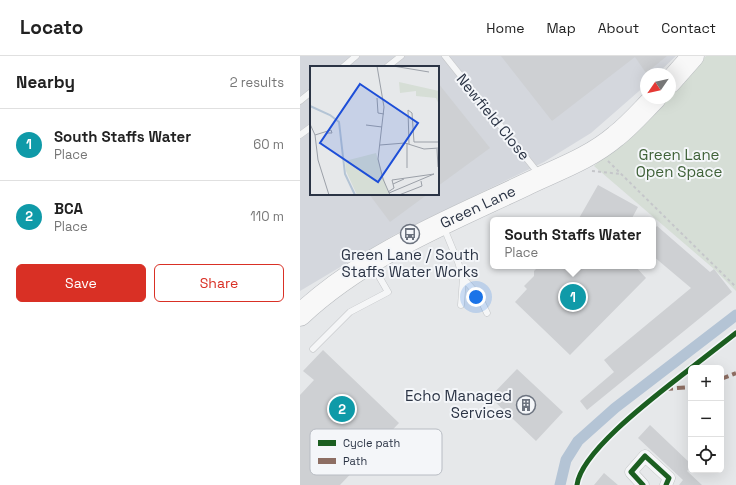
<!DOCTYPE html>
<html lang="en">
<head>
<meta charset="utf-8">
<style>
  body { margin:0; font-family:"Space Grotesk",sans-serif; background:#f2f2f2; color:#222 }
  .controls { position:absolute; right:12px; bottom:12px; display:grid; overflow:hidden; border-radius:6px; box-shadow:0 4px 16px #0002 }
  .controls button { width:36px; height:36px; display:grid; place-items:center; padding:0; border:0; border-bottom:1px solid #e0e0e0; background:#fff; color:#222; font:20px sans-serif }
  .compass { position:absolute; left:340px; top:12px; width:36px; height:36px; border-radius:50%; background:#fff; box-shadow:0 4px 16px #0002; rotate:236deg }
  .you { position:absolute; left:176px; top:241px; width:14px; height:14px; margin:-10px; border:3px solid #fff; border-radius:50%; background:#1a73e8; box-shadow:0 0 0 6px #1a73e833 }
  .badge { display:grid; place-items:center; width:26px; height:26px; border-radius:50%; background:#d93025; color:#fff; font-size:13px; font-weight:700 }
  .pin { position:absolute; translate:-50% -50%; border:2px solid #fff; box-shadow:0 1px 4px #0006 }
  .popup { position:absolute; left:190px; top:161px; width:166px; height:52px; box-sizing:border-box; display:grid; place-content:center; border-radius:6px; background:#fff; filter:drop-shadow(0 1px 3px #0005); font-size:13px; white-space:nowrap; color:#767676 }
  .popup b { font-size:15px; color:#222 }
  .popup::after { content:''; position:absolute; left:50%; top:100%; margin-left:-8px; border:8px solid transparent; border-top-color:#fff }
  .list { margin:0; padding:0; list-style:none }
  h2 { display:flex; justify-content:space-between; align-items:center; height:52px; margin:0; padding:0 16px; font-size:17px }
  h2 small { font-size:13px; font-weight:400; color:#767676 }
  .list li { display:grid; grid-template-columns:26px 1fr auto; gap:12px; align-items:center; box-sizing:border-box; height:72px; padding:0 16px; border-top:1px solid #e0e0e0 }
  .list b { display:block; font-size:15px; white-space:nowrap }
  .list p { margin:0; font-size:13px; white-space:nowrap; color:#767676 }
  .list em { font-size:13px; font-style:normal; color:#767676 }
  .actions { display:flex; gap:8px; padding:12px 16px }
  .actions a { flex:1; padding:9px 0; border:1px solid #d93025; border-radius:6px; text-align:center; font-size:14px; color:#d93025 }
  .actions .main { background:#d93025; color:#fff }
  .icon { flex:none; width:22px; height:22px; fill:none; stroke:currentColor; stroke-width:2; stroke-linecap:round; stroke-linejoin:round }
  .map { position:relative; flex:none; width:436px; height:429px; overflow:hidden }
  header { display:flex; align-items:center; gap:24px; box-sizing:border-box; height:56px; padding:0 20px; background:#fff; border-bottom:1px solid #e0e0e0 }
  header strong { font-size:19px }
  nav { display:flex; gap:22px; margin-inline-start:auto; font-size:14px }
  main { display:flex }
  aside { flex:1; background:#fff }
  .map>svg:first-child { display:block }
</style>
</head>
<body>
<header>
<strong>Locato</strong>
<nav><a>Home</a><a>Map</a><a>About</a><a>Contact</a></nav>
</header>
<main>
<aside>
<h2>Nearby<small>2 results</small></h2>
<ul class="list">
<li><span class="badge" style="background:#0f9aa8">1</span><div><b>South Staffs Water</b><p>Place</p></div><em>60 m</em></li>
<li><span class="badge" style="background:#0f9aa8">2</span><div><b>BCA</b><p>Place</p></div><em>110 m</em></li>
</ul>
<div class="actions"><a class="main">Save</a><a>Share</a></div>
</aside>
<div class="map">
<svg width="436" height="429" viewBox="0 0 436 429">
  <rect width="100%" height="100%" fill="#e6e8ea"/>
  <!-- built -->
  <path fill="#d4d7dd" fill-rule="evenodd" d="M0,0h376l-19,18h-11v11l-55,48 -47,29 -150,73 -94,56zM11,11h127v127h-127z"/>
  <!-- green -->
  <path fill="#d6ded6" d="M406,0h30v235l-22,-22 -120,-103 70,-68h6v-6z"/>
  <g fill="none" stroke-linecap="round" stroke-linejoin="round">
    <!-- canal -->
    <path stroke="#b4c4d5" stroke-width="11" d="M260,429l6,-25 12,-19 37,-33 121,-93"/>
  </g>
  <!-- building -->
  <path fill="#ced0d3" d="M201,0h166l-21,17 -11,-16 -83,64z
    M138,27l52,65 -52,38z
    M298,129l40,22 -7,13h-53z
    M69,138h59l-38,28z
    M357,170l53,46 4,-3 18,23 -145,118 -7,-9 34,-29 -10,-12 87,-72 -38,-32v-25z
    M244,210h91l11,12 -76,77 -55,-53 12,-13 -3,-3 10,-10v-5l4,-4z
    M23,294l76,73 -59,62h-40v-90l14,-15 -11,-9z
    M217,313l46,43 -27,29 -46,-44z
    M350,369l41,39v3l-4,4 15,14h-23l4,-5 -45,-42z
    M304,417l14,12h-24z"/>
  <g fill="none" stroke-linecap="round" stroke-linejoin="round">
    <defs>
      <path id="lane" d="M145,0l94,118
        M43,11l13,-11
        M87,11l14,-11
        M0,45l11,-9
        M0,79l11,-8
        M144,172l14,34 5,16 16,18 8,17
        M161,249l2,-27
        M13,293l37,-37 38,-20 -15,-26"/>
      <path id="street" d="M343,429l-12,-13 14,-16 24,22 -3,7"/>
      <g id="highway">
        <path d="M370,26l23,-26"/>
        <path id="s1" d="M0,259c64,-60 147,-93 225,-130 31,-15 64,-26 91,-49 14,-11 26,-25 39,-38"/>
      </g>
    </defs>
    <!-- lane casing -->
    <use href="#lane" stroke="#c4c6c8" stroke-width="7"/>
    <!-- street casing -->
    <use href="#street" stroke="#c4c6c8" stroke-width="13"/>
    <!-- highway casing -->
    <use href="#highway" stroke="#b8bbbf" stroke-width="23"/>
    <!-- path -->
    <path stroke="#c5c6ca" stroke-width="2" stroke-dasharray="3 3" stroke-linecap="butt" d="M308,105l128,126
      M292,115l29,3"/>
    <!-- lane -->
    <use href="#lane" stroke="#f5f6f7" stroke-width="6"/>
    <!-- street -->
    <use href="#street" stroke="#f5f6f7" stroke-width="12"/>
    <!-- highway -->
    <use href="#highway" stroke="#f8f8f8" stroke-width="22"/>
    <!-- quiet -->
    <path stroke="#8d6e63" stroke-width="4" stroke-dasharray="8 4" stroke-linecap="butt" d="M421,323l15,-6
      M365,333l26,-2"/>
    <defs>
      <path id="cycleway" d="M391,312l45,-35
        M277,429c4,-35 85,-94 114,-117
        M343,429l-12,-13 14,-16 24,22 -3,7"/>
    </defs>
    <!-- cycleway casing -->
    <use href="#cycleway" stroke="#f4f6f9" stroke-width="8"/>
    <!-- cycleway -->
    <use href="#cycleway" stroke="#1b5e20" stroke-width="5"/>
  </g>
  <!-- icons -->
  <defs>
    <symbol id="bus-ring" viewBox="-11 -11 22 22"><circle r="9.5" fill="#f4f6f9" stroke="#6c737f" stroke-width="1.5"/><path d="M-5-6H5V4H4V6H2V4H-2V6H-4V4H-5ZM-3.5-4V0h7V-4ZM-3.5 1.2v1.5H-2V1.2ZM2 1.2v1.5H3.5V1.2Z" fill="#6c737f"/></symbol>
    <symbol id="building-ring" viewBox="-11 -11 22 22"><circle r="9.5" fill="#f4f6f9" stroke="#6c737f" stroke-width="1.5"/><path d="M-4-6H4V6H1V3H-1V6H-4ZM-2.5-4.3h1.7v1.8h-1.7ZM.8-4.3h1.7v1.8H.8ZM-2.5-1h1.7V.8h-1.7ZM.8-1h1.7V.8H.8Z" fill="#6c737f"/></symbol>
  </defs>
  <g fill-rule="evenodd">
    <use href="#bus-ring" x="99" y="167" width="22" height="22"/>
    <use href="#building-ring" x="215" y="338" width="22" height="22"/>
  </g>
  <g text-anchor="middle" stroke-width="4" stroke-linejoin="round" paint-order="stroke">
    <!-- street labels -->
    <g font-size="15" fill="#2b3445" stroke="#f4f6f9">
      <text transform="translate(193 61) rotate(51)" y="5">Newfield Close</text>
      <text dy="5" stroke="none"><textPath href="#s1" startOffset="209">Green Lane</textPath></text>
    </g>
    <!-- park labels -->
    <g font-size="15" fill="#3f6138" stroke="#f4f6f9">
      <text x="379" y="104">Green Lane<tspan x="379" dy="17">Open Space</tspan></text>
    </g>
    <!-- poi labels -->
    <g font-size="15" fill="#2b3445" stroke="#f4f6f9">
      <text x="110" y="204">Green Lane / South<tspan x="110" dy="17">Staffs Water Works</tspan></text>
      <text x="212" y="345" text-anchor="end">Echo Managed<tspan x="212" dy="17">Services</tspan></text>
    </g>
  </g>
  <!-- overview -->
  <g transform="translate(10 10)">
    <rect width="129" height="129" fill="#e6e8ea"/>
    <path d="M89,16l40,9v14l-3,-7 -20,-2v-5l-16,2zM66,87l13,42h-32l-11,-24 -1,-10z" fill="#d6ded6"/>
    <path fill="none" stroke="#b4c4d5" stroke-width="2" d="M0,40l20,9 9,7 6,52 10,21"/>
    <path fill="none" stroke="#9ba0a8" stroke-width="1" d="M67,0l7,41 -6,52 5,20 7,16M83,0l36,6M67,32l1,15 6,1M0,58l5,11 3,25 11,35M56,59l16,2M5,69l16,-5 1,3h-6M99,78l-1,-34 4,3 2,29h25M70,79l25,-2 19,6 15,-1M127,83l1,18M97,102v-25M83,118l11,-5M78,126l6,-4 -2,-8 42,-6 -45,19M89,129l23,-9 -1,-5"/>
    <path fill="#1d4ed8" fill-opacity="0.15" stroke="#1d4ed8" stroke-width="2" d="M50,18l58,39 -40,59 -58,-39z"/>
    <rect width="129" height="129" fill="none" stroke="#2b3445" stroke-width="2"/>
  </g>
  <!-- legend -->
  <rect x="10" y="373" width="132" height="46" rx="6" fill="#f4f6f9" stroke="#b8bcc3" stroke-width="1"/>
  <rect x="18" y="384" width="18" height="6" fill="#1b5e20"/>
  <rect x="18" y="402" width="18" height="6" fill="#8d6e63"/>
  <g font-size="11" fill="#2b3445">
    <text x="43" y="391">Cycle path</text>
    <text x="43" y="409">Path</text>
  </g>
</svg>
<div class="controls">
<button>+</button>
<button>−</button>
<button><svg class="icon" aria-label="locate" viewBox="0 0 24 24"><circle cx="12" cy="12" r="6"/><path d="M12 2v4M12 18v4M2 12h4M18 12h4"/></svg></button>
</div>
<svg class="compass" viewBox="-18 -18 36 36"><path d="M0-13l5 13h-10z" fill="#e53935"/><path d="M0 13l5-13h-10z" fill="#767676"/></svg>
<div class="you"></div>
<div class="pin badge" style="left:273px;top:241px;background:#0f9aa8">1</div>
<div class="popup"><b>South Staffs Water</b>Place</div>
<div class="pin badge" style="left:42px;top:353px;background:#0f9aa8">2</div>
</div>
</main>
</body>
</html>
